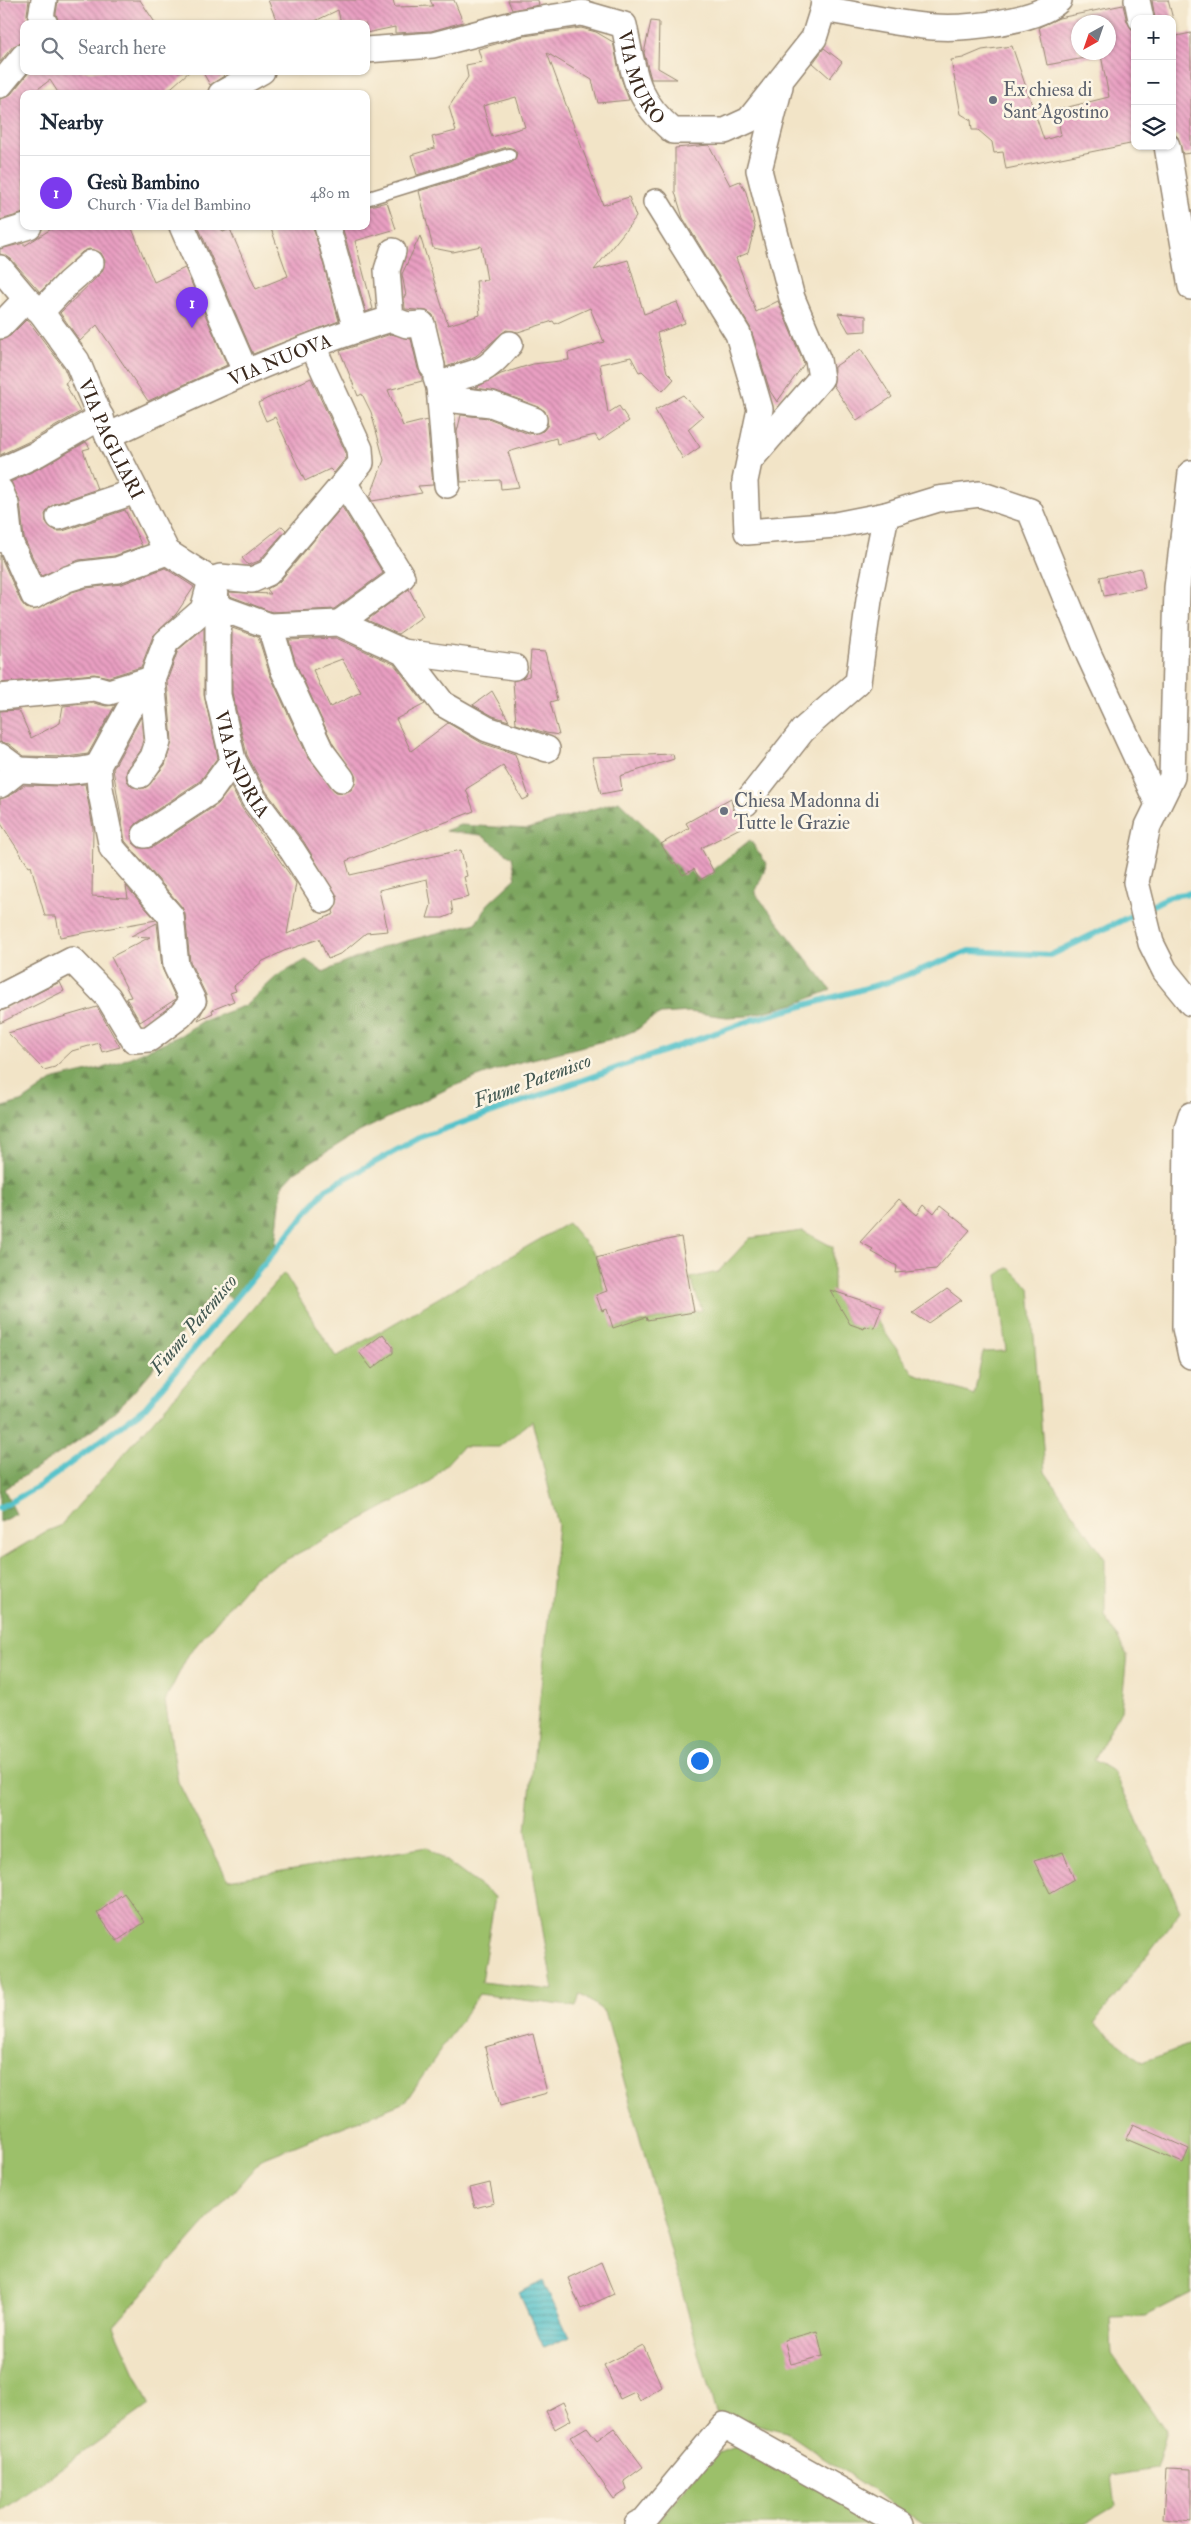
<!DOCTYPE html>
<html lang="en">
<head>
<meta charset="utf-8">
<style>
  body { margin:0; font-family:"IM FELL Double Pica",serif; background:#f6f6f7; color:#1f2937 }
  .controls { position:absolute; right:15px; top:15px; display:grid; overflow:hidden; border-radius:10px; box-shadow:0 1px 4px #0004 }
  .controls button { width:45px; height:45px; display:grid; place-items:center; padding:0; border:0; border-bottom:1px solid #e0e1e3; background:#fff; color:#1f2937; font:25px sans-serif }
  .compass { position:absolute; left:1071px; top:15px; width:45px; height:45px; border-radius:50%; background:#fff; box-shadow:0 1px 4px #0004; rotate:220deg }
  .you { position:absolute; left:699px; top:1760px; width:18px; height:18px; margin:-12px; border:4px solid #fff; border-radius:50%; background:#1a73e8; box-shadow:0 0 0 8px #1a73e833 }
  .badge { display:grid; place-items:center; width:32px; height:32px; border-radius:50%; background:#7c3aed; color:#fff; font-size:16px; font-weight:700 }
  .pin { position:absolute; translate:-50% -41px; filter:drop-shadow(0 1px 2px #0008) }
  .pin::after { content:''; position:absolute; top:26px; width:18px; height:15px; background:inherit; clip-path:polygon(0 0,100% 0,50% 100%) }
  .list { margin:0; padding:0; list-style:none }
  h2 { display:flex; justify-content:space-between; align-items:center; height:65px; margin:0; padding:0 20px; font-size:21px }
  h2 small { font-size:16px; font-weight:400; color:#747a83 }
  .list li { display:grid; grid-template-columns:32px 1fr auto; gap:15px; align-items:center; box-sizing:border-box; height:75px; padding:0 20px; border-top:1px solid #e0e1e3 }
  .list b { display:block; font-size:19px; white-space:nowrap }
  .list p { margin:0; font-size:16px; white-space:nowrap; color:#747a83 }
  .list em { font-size:16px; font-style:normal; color:#747a83 }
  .icon { flex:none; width:28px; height:28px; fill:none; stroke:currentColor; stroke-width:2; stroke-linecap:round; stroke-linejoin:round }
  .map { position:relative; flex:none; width:1191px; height:2524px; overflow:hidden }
  .search { position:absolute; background:#fff; box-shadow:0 1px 4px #0004; left:20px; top:20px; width:350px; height:55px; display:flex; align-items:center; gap:12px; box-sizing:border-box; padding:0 18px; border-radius:10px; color:#747a83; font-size:19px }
  .panel { position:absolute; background:#fff; box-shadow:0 1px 4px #0004; left:20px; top:90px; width:350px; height:140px; border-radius:10px }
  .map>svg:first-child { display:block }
</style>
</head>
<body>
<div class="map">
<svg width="1191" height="2524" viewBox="0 0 1191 2524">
  <defs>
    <pattern id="forest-firs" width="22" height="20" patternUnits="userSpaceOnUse" patternTransform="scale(1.25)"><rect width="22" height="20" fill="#7da65f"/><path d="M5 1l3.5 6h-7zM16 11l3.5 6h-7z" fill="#68874e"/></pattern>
    <pattern id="water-rules" width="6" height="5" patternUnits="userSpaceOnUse" patternTransform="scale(1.25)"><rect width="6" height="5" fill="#55c2ca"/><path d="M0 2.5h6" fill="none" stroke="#489ea3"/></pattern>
    <pattern id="building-back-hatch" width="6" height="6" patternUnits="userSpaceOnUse" patternTransform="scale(1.25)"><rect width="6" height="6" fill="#e99fc2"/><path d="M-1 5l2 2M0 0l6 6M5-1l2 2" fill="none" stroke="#be829d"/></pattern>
  </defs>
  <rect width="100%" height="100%" fill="#fcf5e5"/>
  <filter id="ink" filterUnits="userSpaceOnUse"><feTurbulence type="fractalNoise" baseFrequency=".02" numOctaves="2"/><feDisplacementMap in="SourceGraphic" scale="10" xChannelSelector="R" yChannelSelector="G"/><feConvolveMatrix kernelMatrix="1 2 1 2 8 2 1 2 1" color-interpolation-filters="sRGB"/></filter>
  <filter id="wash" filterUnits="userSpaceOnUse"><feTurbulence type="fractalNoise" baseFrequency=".0096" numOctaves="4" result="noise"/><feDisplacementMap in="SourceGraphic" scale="20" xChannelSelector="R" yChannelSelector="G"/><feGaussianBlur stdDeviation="1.12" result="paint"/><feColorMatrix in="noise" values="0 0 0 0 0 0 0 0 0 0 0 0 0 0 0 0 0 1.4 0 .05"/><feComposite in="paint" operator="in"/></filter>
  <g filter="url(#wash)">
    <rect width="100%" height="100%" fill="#f2e4c7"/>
    <!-- grass -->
    <path fill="#9cc06b" stroke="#6c7544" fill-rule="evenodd" d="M568,1223l28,33 17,72 89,-18 -12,-32 28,-6 32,-34 53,-7 30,16v47l17,30 27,-3 37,53 60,21 9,-43 23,-1 -9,-76 12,-8 21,21 15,184 60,87v57l22,39 -6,55 -27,50 20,12 67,139 -87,112 48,39 49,-18v249l-45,23 -36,1 2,37 54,77 -11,38 -44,7 4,30 -30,18h-162l-137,-92 -70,-18 -111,-402 -25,-18 -4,13 -97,-13 -74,108 -143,57 -148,167 35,79 -149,107v-953l45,-27 15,-6 224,-253 52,84zM532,1421l26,104 -32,306 27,159 -72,-8 14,-85 -68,-50 -199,33 -50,-98 -13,-81 23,-46 66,-78 175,-94 33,-36h37z
      M743,2444l145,80h-232l53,-67z"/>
    <!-- forest -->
    <path fill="url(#forest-firs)" stroke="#5c683e" d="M619,801l81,79 50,-40 17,24 -12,29 76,97 -33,13 -51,13 -20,1 -38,-5 -28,2 -12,6 -11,9 -19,8 -106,27 -62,23 -96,47 -60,38 -13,14 -7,61 -39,55 -19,-13c-33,37 -60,80 -95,115 -33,34 -79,59 -118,85l12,25 -16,8v-414l23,-7 32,-22 55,-13 71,-31 21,-14 44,-16 31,-29 29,-16 17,12 60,-25 93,-24 12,-19 28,-26 -4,-21 -31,-22 -36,-4 15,-6 68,4z"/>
    <!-- water -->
    <path fill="url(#water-rules)" stroke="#487674" d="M543,2281l26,56 -25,11 -25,-55z"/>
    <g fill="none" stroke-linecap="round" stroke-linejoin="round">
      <!-- stream -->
      <path stroke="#55c2ca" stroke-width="6" d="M1149,907l21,-11 21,-3
        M0,1508l41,-23 104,-77 181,-219 93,-51 333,-118 136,-38 81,-31 82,4 86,-42"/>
    </g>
    <g id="blocks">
      <!-- building -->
      <path fill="url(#building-back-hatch)" fill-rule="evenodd" d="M0,0h29l-2,14 1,10h-4v18l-11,4 -13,16z
        M58,0h82l16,24h-97l-3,-10z
        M268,0h125l2,7 38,-1 -3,-6h24l9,22 -32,9 -36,2v-6l-29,6v-9h-25l-3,-14 -29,14h-31z
        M508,0h30l1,5 -27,5z
        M1152,0h16l5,19h-18z
        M1123,5l4,17 8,10v111l-129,26 -3,-17 -9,1 -2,-11 -14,-12h-6l-1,-10 -10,-6 -10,-54 12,-2 19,-8 30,-4 32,94 17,-5 -5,-25 53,-13 -8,-42 -54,10 -8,-38 20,-9zM1078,22h30v30h-30z
        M651,21l8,1 -1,46 19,11h-26l-7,-26z
        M581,28l15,4 17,10 7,33 9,25 -31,3 -6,-23 -45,-27 56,152 26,-8 7,20 -42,53 34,-10 16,54 33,-12 8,21 -28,10 10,39 7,7 -11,12 -21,-20 -3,1 -8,-15 -31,7 8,49 11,-7 10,15 -30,20 -4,-6 -38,9 -1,-6 -48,14 11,35 -18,2 -1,-9 -39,2 -4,-50 4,-17 27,3 41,16 14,-3 5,-6 -3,-14 -6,-4 -43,-16 -21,-3 26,-14 32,-10 36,-4 -1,-7 36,-11 -14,-34 -35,16 -2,-3 -35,11 -12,-2 -30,26 -30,11 -13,-52 -6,-4 -22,-2 -1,-13h2l-4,-22 18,-38 28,89 32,-10 -4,-34 11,-1 -6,-34 -28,6 -20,-4 -14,-57 92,-28 4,-3 2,-7 -3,-4 -7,-2 -90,28 -6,-20 24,-7 -3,-11 24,-6 -7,-24 19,-30 -2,-12 16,-3 -4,-13 46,-13zM516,97l9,30 -33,10 -9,-31z
        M1191,33v120l-8,1 -5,-17 -6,-4v-96z
        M824,48l18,14 -12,16 -17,-15z
        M30,71h160l-26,23h-105l-9,-14 -19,14h-7v119l-24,7v-121l11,-5z
        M202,71h18l4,5 -14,9z
        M709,145l21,40 10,-4 6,11 9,35 -7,26 -12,5 20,54 22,-11 26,63 -27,38 -7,-11 -20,-64 -67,-109 -8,-26v-44z
        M387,202l9,27 -41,12 18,68 -7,3 -24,-86h24v-19z
        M56,226h75l23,56 31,-14 42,97 -79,36 -51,-76 -17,16 -20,-28 41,-40 4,-12 -4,-8 -12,-4 -7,3 -42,40 -29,-33 -11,-5v-5l24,-6v3z
        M198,226h22l3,6 7,-3 26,60 32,-13 -18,-50h43l26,95 -86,33z
        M838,313l28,3v15l-17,1z
        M27,319l37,49 5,12 -4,3 15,29 -50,29 -30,14v-115l10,-4z
        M391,334l20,5 7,30 4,7v5l-34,9 15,36 24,-6 6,65 -15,1 4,7 -50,8 -2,-4 14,-37 -13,-48 -9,-18 -4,2 -18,-45z
        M861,349l31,48 -35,24 -24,-36 1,-18z
        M311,378l35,75v5l-12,15 -4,-4 -25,12 -30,-64 -9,4 -8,-18z
        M683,395l20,21 -15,13 12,18 -17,12 -28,-49z
        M86,442l4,6 -7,2 14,39 -43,15 -9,10 1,8 10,9h7l62,-21 17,36 -28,10 -35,4 -38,16 -17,-38 -4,-36 -9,-20 33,-16z
        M342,507l41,66 -49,36 -62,3 -42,-16 -1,-4 42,2 -4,-5 12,-7z
        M282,526l4,4 -27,31 -11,4 -6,-7z
        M0,555l21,47 5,6 7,2 39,-18 14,-4 36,-4 43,-16 29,19 -18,27 -23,22 -12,31 -32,10 -15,-3 -94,9z
        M1141,568l4,20 -41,8 -4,-19z
        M409,589l14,27 -25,18 -31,-14z
        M204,628v67l14,62 -18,24 -63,42 -5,6 -1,7 2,7 6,5 14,-1 65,-43 13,-17 11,21 54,75 -9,51 47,-20 -1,-3 5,-12 -34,-57 -38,-51 -19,-36 -15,-62v-65l26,9 12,38 38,82 28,35 8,1 7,-3 4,-6 1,-7 -23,-33 -37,-80 -7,-24 47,-2 58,26 31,40 -29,15 15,32 37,-28 34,20 33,11 14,43 -6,3 -20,-34 -37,23 8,22 -128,50 4,14 111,-25 6,26 -3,1 5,20 -18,4 2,13 -10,4h-16l4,-13 -4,-26 -48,11 9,41 -22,2 -24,20 -14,6 -9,-20 -35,12 -21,10 -29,25 2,5 -6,2 4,8 -22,9 1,3 -15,7 9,-18 -1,-7 -16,-33 -5,-48 -3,-7 -57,-66 -12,-72 28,-52 2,23 -3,10 -12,17 -2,7 1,7 5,6 13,1 20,-23 7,-24 -5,-60 11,-31zM342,659l19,33 -31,15 -17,-37z
        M531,651l14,1 12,48 -7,2 9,33 -13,-2 -30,-9 -3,-43 16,-5z
        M492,691l17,30 -16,-5 -20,-11z
        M94,703l12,3 9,-1 -27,49 -20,3 -44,-1 -15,-12 -9,-2v-31l19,-1 12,28 29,-15 3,-17z
        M673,754l1,5 -54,17 2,14 -21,4 -9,-37z
        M85,784l8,44 -1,68 36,2 -2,-12 30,34 -96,17 -4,-21h-11l-14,-50 -2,1 -29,-45v-23l9,-3 15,-11 35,1z
        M731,798l2,11 9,7 4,9 -45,23 13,24 -14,8 -6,-11 -11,6 -8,-13 -2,2 -12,-20 28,-16 -3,-5z
        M157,923l5,45 14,31 -36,23 -14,-24 5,-1 -20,-40 39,-20 -19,-1z
        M60,982l4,9 -64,32v-12z
        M97,1007l23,40 -18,5 -3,-9 -27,8 -17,16 -11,3 -36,-37z
        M899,1199l18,16 7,-10 10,9 6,-8 30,24 -34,39 -40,4 1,-7 -25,-14 1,-3 -13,-7z
        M681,1237l13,75 -47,8 -1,-3 -33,11 -6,-19 -5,2 -6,-16 11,-4 -11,-33 52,-14z
        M947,1289l14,11 -33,23 -15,-10z
        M830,1290l52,17 -8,21 -9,-2 -1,3 -14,-5z
        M383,1334l10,13v6l-21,16 -13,-17z
        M1063,1852l11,27 -24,14 -16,-32z
        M124,1893l21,29 -28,19 -20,-28z
        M533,2034l14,59 -47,13 -15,-59z
        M1133,2124l56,25 -6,14 -57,-24z
        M490,2183l4,20 -19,5 -5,-20z
        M601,2262l13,32 -33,15 -13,-31z
        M817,2331l6,25 -32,8 -7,-24z
        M643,2345l19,42 -22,14 -5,-9 -15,7 -16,-34z
        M563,2402l8,18 -16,9 -9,-18z
        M587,2427l10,13 17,-12 29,39 -19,14 3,9 -13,9 -44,-62z
        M1166,2468l25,1v53l-28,-3z"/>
    </g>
  </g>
  <g filter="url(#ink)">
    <use href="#blocks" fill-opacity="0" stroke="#968772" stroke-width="1"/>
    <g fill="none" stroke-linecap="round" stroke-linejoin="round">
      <defs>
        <path id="lane" d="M366,199l143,-44"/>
        <g id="street">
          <path d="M44,0l-3,17 4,7"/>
          <path d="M1137,0l4,19"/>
          <path d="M823,9c37,6 74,15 111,18 31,2 103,-5 125,-27"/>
          <path id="s1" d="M366,50l67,-5 88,-23 61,-9 42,12c10,48 10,73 49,106h52l24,-11 65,-82 9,-29 1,-9"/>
          <path d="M0,85l24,-29"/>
          <path d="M221,94l41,-23"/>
          <path d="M1167,146l24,141"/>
          <path d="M656,202l82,132 22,75 -15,72 2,51 88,-7 51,-10 52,-16 42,-5 50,17 59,144 69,149"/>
          <path d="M182,226l63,145"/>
          <path d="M327,226l29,103"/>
          <path d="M0,235l29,-9"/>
          <path id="s2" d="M0,268l26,31 15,13 36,49 31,75 59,116 44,28 7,27v88l15,65 21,39 38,51 32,50"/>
          <path d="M41,312l27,-29 23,-20"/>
          <path d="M391,319l16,6 15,-1 10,42"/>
          <path d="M0,326l26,-27"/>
          <path d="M510,344c-9,9 -16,19 -27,25 -16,8 -29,7 -44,18l16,13 36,4 43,16"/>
          <path d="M436,378l3,9 8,98"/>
          <path id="s3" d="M108,436c92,-44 185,-88 283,-117l-4,-49 6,-19"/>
          <path d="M750,460l71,-82 -3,-18 -26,-62 -33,-128 21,-84"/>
          <path d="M0,471l37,-17 64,-37"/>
          <path d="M1191,473l-14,115 -5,189 -24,49 -12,56 15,61 14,28 26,32"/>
          <path d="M0,490l6,14 4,38"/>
          <path d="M59,517l77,-26"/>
          <path d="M0,539l10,3 24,54 8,-5"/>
          <path d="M45,590l22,-11 16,-5 34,-4 50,-18"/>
          <path d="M218,607l52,19 69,-3 64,29 40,52 44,25 60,20"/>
          <path d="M339,623l63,-46 -57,-93"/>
          <path d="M270,626l13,43 38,82 21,28"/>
          <path d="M403,652l111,15"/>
          <path d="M0,697l95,-9 14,4 43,-13 6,63 -5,15 -13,18"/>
          <path d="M0,756l19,14"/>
          <path d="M0,785l19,-15c27,1 53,5 79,-4"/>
          <path d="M746,803l57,-73 55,-48 11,-82 17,-85"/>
          <path d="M145,835l65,-43 23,-32"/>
          <path d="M0,997l72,-37 36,37 26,43 15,-1 31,-23 13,-15 -17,-35 -5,-50 -59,-68 -12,-60 -2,-22 30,-55 24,-32 14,-37 37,-32 8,-30 9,-3 32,3 16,-7 93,-110 -1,-14 -47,-102"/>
          <path d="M1191,1115l-4,13 -2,200 6,28"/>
          <path d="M637,2524l7,-3 80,-96 177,99"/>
        </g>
      </defs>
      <!-- lane casing -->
      <use href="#lane" stroke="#968772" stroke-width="15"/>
      <!-- street casing -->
      <use href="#street" stroke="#968772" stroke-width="28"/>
      <!-- lane -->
      <use href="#lane" stroke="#fff" stroke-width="12"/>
      <!-- street -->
      <use href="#street" stroke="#fff" stroke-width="25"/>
    </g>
  </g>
  <!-- markers -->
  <g fill="#6b7280" stroke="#fcf5e5" stroke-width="2">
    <circle cx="993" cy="100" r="5"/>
    <circle cx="724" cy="811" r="5"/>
  </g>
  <g text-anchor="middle" stroke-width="5" stroke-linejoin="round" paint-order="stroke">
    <!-- street labels -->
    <g font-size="19" fill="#3b2a1e" stroke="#fcf5e5">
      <text dy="7" stroke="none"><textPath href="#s1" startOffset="319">VIA MURO</textPath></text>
      <text dy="7" stroke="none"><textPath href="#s3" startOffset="188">VIA NUOVA</textPath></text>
      <text dy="7" stroke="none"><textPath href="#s2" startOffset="206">VIA PAGLIARI</textPath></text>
      <text dy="7" stroke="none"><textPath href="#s2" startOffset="574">VIA ANDRIA</textPath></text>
    </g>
    <!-- worship labels -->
    <g font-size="19" fill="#5b616d" stroke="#fcf5e5" text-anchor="start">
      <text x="1003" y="96">Ex chiesa di<tspan x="1003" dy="22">Sant'Agostino</tspan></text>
      <text x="734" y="807">Chiesa Madonna di<tspan x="734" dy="22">Tutte le Grazie</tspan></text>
    </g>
    <!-- water labels -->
    <g font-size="20" font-style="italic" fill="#435852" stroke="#fcf5e5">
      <text transform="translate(532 1080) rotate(-20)" y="7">Fiume Patemisco</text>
      <text transform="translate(193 1324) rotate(-50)" y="7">Fiume Patemisco</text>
    </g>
  </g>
</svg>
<div class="controls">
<button>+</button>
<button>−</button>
<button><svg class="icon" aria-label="layers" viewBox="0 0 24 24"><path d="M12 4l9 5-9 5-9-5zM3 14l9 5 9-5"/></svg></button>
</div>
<svg class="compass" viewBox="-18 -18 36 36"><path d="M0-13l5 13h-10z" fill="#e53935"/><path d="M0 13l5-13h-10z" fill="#747a83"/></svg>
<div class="you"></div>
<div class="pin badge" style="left:192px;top:328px">1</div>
<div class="search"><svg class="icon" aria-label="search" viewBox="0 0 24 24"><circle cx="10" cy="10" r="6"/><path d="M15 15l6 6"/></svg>Search here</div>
<section class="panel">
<h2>Nearby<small></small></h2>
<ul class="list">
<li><span class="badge">1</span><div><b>Gesù Bambino</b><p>Church · Via del Bambino</p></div><em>480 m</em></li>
</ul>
</section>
</div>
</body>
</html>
